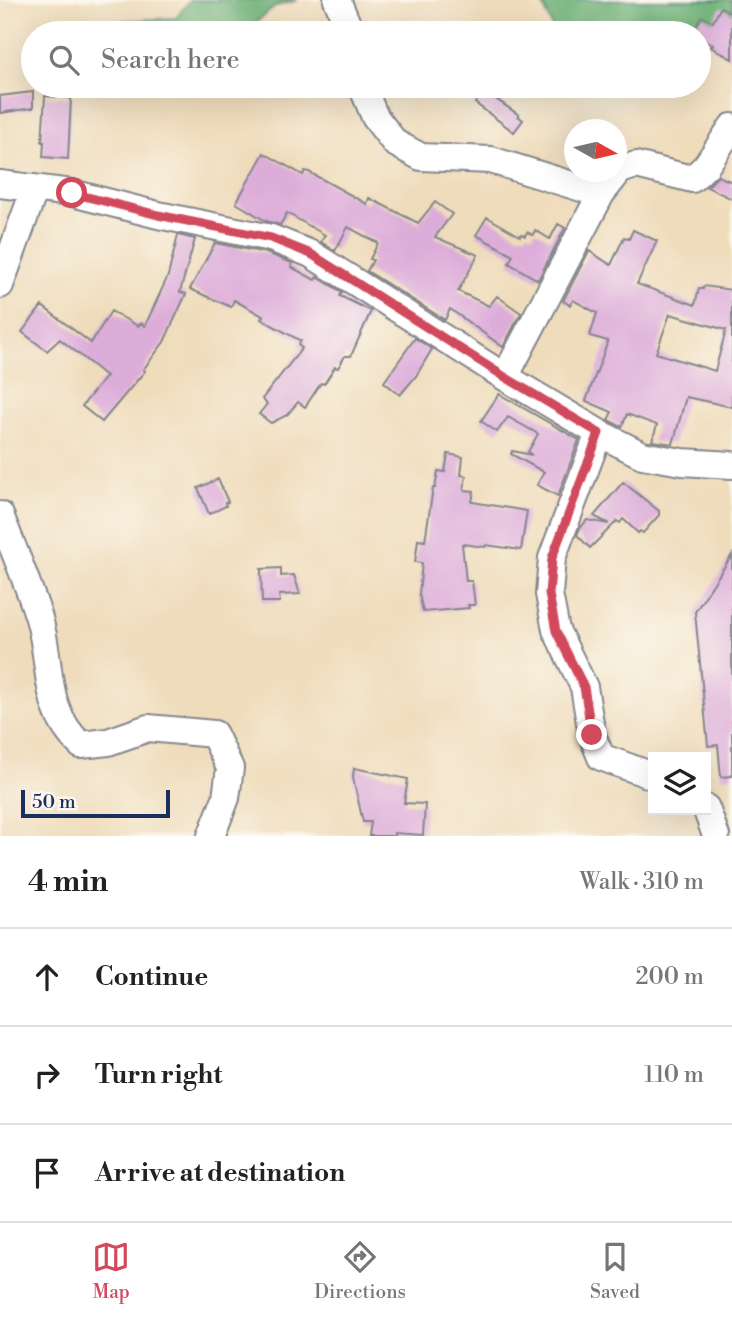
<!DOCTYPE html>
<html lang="en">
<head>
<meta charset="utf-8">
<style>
  body { margin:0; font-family:"Libre Bodoni",serif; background:#f6f6f6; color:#222 }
  .controls { position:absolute; right:21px; bottom:21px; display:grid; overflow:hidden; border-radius:0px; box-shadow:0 7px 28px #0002 }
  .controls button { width:63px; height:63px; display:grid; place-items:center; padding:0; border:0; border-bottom:2px solid #e0e0e0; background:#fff; color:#222; font:35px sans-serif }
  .compass { position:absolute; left:564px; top:119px; width:63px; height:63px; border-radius:50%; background:#fff; box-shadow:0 7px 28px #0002; rotate:98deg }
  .scale { position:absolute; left:21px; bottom:18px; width:149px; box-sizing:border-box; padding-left:7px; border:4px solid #1b2f5e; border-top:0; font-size:19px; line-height:24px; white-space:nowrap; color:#1b2f5e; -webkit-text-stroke:5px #fbf7ec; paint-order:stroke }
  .stop { position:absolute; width:21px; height:21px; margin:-16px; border:5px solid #d1495b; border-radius:50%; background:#fff }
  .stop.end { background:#d1495b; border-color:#fff; box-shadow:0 2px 7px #0008 }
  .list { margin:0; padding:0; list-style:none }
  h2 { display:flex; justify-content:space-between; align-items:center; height:91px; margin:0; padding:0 28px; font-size:30px }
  h2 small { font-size:23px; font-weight:400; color:#767676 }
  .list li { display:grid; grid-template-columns:46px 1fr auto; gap:21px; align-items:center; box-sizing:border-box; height:98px; padding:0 28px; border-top:2px solid #e0e0e0 }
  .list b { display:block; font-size:26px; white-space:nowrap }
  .list em { font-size:23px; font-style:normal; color:#767676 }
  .icon { flex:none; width:38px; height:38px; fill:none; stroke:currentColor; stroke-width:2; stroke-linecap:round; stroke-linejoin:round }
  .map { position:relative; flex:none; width:732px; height:836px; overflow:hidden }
  .search { position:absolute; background:#fff; box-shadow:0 7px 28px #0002; left:21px; right:21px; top:21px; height:77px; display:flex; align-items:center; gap:18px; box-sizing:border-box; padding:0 24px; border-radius:38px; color:#767676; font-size:26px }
  .sheet { height:385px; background:#fff }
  nav { display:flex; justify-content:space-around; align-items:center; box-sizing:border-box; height:98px; border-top:2px solid #e0e0e0; background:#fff; font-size:19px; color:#767676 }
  nav a { display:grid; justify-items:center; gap:4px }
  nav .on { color:#d1495b }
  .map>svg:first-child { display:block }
</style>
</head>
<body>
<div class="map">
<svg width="732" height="836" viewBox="0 0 732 836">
  <rect width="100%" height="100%" fill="#fbf7ec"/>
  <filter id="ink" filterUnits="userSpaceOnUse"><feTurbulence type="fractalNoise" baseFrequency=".0143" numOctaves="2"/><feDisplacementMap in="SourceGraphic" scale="14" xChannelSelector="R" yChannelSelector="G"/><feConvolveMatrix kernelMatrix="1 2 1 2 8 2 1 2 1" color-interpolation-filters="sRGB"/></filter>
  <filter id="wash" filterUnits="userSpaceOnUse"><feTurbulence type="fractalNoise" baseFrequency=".00686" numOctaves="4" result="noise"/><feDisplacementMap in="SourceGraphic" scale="28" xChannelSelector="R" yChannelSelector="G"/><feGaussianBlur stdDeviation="1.57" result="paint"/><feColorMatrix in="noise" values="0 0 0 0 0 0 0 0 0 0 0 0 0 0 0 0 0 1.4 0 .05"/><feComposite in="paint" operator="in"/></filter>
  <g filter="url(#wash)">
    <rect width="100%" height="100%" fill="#efdcbb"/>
    <!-- forest -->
    <path fill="#6bb074" stroke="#437069" stroke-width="2" d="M190,0h108l-22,6 -33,27h-133l12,-12 54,-3z
      M541,0h191v17l-16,11 -34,5h-127z"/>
    <g id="blocks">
      <!-- building -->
      <path fill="#ddadda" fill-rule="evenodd" d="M721,7l11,7v45l-21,-12 2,-2 -14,-8v-4l-6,-1 9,-16 11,6z
        M484,91l35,24 -1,1 5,4 -9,12 -39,-29z
        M33,92v16l-33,5v-17z
        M45,96l26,2 -3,61 -25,-2 1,-15h-2z
        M264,153l39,22 2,-4 4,1 58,32 2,-6 49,25 17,-21 17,12 -17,23 43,18 -20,36 31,15 8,-10 24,17 -18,34 -53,-38 -5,11 -78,-49 6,-11 -3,-1 8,-16 -30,-16 -13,24 -14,-9 4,-7 -38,-22 -7,12 -14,-4 -30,-18z
        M718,176l14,6v17l-25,-12z
        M487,217l33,19 1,-2 4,2 2,-4 6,3 2,-5 15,9 8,-15 7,4 -27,52 -29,-17 4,-8 -37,-20z
        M633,230l24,11 -20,43 58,21 4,-17 4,1 1,-3 28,4v117l-46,-10 -13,47 -21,-3 5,-16 -30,-11 -5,13 -14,-7 4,-8 -26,-11 22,-60 -18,-5 7,-23 -24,-13 -3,5 -7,-4 26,-50 22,14 13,-28 5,2zM670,314l56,16 -11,41 -59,-18z
        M178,235l17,4 -15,53 6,2 -22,48 -21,28 2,1 -43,51 -20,-16 24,-30 -46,-37 -13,12 -25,-19 20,-26 49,37 20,-32 27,15 3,-3 4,3 23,-50z
        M215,243l51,10 26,10 -1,4 24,13 2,-3 25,15 -2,4 31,15 -20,45h-6l-7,12 -3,-1 -11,17 -3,-1 -16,24 -7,-5 -11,13 -16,8 -12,-9 8,-10 -5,-5 40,-51 -4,-3 3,-4 -40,-22 2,-3 -29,-16 -3,7 -41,-18z
        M415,338l17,11 -16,27 -16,19 -16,-13z
        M499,394l80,46 -21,56 -21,-11 7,-13 -33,-18 1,-3 20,4 -4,-3 10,-18 -30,-17 -11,15 -16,-11z
        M448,454l15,3 -2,18 5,1 -2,14 10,1 -2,11 55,9 -6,39 -35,-5 -1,2 -23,-3 4,37h6l3,24h-7l1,3 -46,4 -4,-18 3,-31 -7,-1 3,-22 7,1 8,-53h2l3,-17 7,1z
        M218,479l10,23 -3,1 1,3 -17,8 -11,-26z
        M623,482l36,29v4l-16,18 -3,-2 -2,2 -15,-14 -3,4 -3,-2 -27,27 -13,-13 3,-7 7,-8 22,4 -15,-8z
        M732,555v221l-11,1 -3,-32 -10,1 -13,-134z
        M281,568v8l13,-1 6,19 -21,1 1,7h-18l-1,-33z
        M354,768l54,11 -4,24 21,1 -2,31 -29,-2v3h-25l2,-14h-8l-10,-45z"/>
    </g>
  </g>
  <g filter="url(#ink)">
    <use href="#blocks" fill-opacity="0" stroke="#85868c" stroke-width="2"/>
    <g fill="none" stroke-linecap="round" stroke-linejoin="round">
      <defs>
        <path id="minor" d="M337,0l14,33
          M362,86l13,31 20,26 26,14 70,3 110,34
          M0,184l72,9 86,22 113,23 40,16 194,123 94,56 43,22 40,7 50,3
          M0,285l35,-97
          M505,377l96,-183 19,-24 16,-5 56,14 14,-13 26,-39
          M599,433l-47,125 -3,36 7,36 28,57 8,48 9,22 52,19
          M0,515c13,33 27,66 38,100 15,46 3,94 43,130l27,-3 40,-14 66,6 16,34 -4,30 -15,38
          M706,808l10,28"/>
      </defs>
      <!-- minor casing -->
      <use href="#minor" stroke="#85868c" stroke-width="30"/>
      <!-- minor -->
      <use href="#minor" stroke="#fff" stroke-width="26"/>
    </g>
  </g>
  <g fill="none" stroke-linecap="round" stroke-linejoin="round" filter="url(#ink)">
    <!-- route -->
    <path stroke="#d1495b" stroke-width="9" d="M72,193l86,22 113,23 40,16 194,123 94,56 -47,125 -3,36 7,37 28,56 8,48"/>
  </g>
</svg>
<div class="controls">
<button><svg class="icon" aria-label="layers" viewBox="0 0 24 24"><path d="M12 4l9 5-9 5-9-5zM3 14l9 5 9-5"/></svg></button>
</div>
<svg class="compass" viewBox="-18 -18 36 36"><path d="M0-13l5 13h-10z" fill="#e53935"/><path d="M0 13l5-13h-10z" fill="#767676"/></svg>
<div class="scale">50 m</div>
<div class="stop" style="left:72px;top:193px"></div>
<div class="stop end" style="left:592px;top:735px"></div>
<div class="search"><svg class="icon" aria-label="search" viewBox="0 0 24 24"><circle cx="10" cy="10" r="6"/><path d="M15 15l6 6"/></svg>Search here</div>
</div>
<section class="sheet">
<h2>4 min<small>Walk · 310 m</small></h2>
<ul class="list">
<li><svg class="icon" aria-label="ahead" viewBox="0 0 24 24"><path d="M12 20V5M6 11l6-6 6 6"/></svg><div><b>Continue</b></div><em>200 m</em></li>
<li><svg class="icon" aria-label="right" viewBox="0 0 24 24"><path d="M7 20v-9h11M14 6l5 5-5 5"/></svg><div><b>Turn right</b></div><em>110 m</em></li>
<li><svg class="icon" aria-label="arrive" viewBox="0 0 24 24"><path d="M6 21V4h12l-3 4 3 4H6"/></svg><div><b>Arrive at destination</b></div></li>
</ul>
</section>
<nav>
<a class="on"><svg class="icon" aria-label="map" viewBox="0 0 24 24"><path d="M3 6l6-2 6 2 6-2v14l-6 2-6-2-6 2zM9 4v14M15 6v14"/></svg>Map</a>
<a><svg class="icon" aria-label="directions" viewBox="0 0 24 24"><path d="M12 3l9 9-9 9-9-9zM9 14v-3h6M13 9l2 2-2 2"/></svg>Directions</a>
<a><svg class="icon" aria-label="saved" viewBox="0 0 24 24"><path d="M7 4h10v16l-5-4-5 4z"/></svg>Saved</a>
</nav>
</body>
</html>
